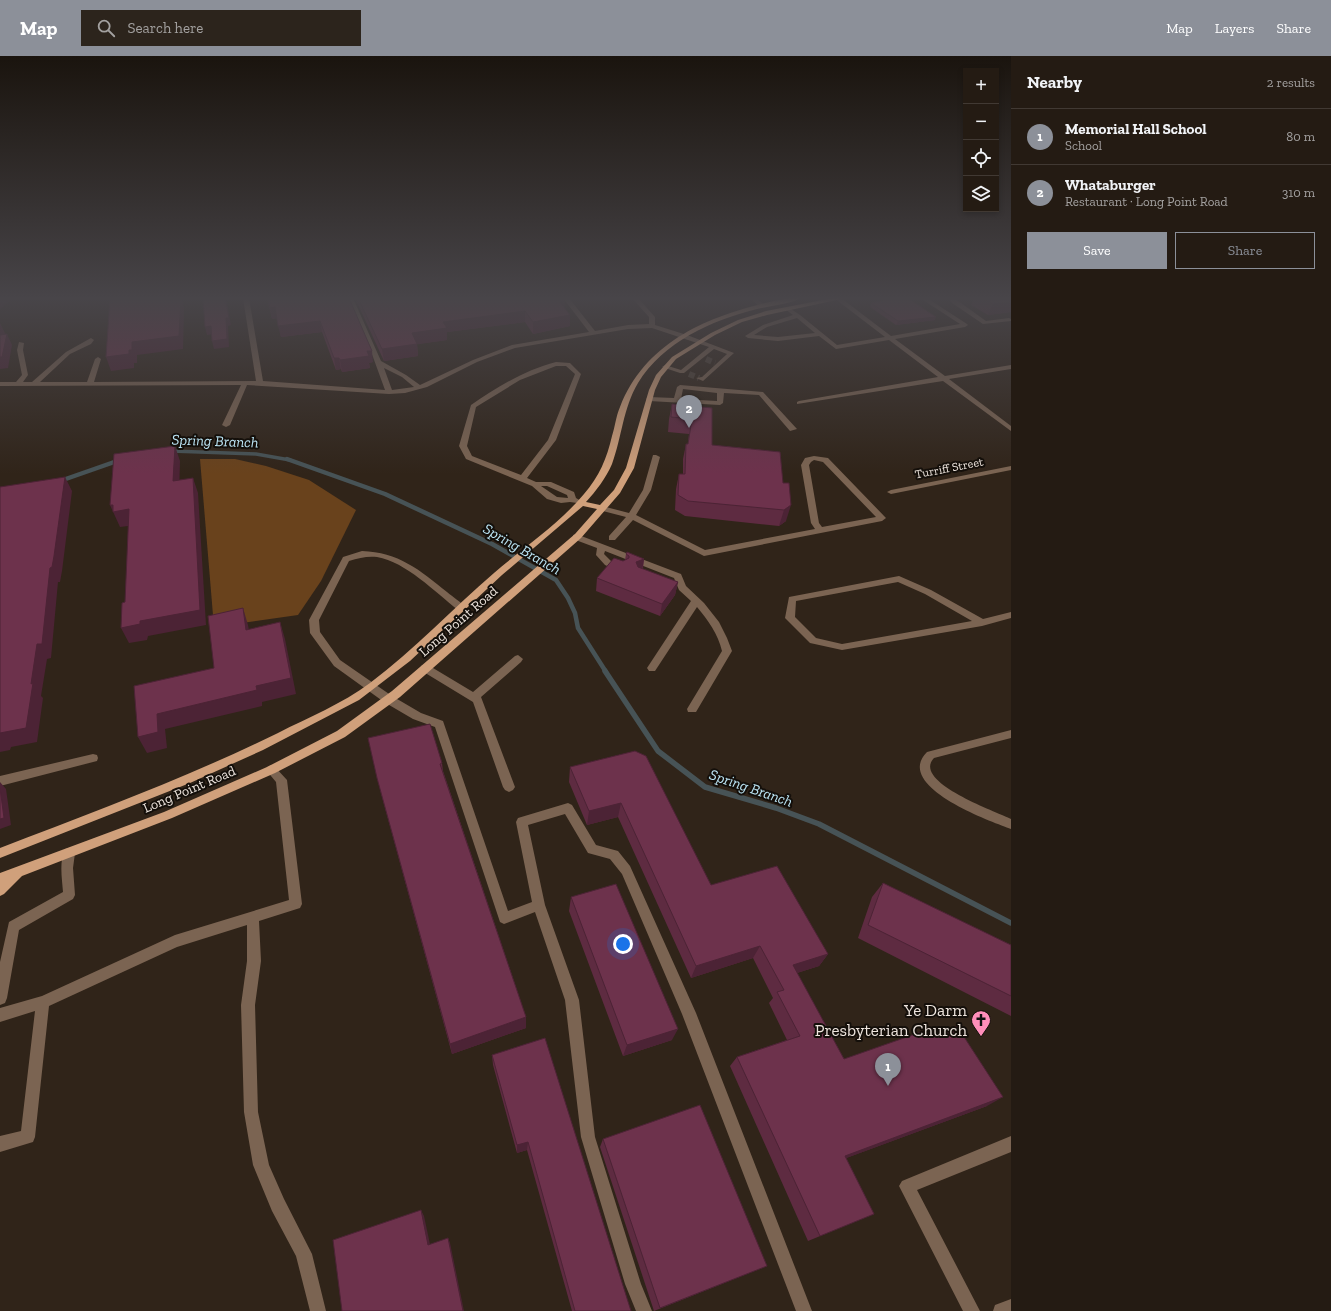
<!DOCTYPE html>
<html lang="en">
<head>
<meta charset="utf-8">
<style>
  body { margin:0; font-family:"Zilla Slab",serif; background:#2c241c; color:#f1f3f6 }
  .controls { position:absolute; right:12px; top:12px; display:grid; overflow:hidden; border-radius:0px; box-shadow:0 2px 6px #0003 }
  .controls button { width:36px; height:36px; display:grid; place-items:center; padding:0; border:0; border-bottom:1px solid #413933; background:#241b13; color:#f1f3f6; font:20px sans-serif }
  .you { position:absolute; left:623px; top:888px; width:14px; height:14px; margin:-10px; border:3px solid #fff; border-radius:50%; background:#1a73e8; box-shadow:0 0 0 6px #1a73e833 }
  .badge { display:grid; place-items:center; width:26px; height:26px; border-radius:50%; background:#8c9099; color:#fff; font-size:13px; font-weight:700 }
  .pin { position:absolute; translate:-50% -33px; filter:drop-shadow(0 1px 2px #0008) }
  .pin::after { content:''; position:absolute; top:21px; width:14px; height:12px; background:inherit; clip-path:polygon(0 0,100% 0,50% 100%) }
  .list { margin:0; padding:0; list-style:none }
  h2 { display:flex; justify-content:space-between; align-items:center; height:52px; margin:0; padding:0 16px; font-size:17px }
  h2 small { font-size:13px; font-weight:400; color:#a3a1a0 }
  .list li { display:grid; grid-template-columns:26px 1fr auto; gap:12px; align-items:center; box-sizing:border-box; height:56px; padding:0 16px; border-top:1px solid #413933 }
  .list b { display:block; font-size:15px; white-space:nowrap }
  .list p { margin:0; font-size:13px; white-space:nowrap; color:#a3a1a0 }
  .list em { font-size:13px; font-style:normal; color:#a3a1a0 }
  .actions { display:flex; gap:8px; padding:12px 16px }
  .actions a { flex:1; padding:9px 0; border:1px solid #8c9099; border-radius:0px; text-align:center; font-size:14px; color:#8c9099 }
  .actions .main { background:#8c9099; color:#fff }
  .icon { flex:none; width:22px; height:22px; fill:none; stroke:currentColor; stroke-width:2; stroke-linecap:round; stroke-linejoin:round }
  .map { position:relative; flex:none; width:1011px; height:1255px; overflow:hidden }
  header { display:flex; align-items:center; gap:24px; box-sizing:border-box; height:56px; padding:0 20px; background:#8c9099; color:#fff }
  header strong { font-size:19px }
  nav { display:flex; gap:22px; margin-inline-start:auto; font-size:14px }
  .search { width:280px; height:36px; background:#2c241c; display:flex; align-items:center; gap:10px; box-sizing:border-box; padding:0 14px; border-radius:0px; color:#a3a1a0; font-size:15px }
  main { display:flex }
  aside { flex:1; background:#241b13 }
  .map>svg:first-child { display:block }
</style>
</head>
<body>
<header>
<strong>Map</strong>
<div class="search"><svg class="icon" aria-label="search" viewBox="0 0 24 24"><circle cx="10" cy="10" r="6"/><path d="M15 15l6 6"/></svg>Search here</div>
<nav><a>Map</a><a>Layers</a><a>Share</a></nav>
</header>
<main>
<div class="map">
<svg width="1011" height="1255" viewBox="0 0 1011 1255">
  <rect width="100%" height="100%" fill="#302419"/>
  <!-- green -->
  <path fill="#69421c" d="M200,403h35l31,7 43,14 47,30 -35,71 -23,34 -84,12z"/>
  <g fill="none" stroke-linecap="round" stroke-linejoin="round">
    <!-- stream-far2 -->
    <path stroke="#475356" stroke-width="3.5" d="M171,395l85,3 34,6"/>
    <!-- stream-far1 -->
    <path stroke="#475356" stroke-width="4.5" d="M287,403l98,35 107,50 64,36 12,18 7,15 3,15 28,44
      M60,425l60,-21"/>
    <!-- stream -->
    <path stroke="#475356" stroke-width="5.5" d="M605,615l53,80 47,36 71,21 43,16 192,99"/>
    <!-- minor-tunnel -->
    <path stroke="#4c4137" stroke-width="6" stroke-dasharray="6 3.5" stroke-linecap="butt" d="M706,303l9,4
      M689,318l10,4"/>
    <!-- minor -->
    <path fill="#7b6452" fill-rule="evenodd" d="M243,242h6l14,83 122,9 -12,-33 -26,-59h6l28,63 25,14 14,10 53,-25 39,-15 77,-13 -26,-34h6l26,33 33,-6 21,-1v-7l-17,-19h6l17,19v8l32,10 47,18 -31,28 -7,-3 6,-1 25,-23 -13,-5 -30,24h-4l-18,-6 3,-2 16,5 28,-23 -57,-19 -24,1 -113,19 -38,14 -50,25 -22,6 -16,1 -142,-9 -17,40 -4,2 -4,-2 19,-40 -241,1v-4h16l6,-7 -5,-25 2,-8 5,1 -1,7 5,25 -5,7h9l34,-30 25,-14 3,2 -3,4 -21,10 -30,28h47l8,-23 3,-2 3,2 -7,23 162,-1zM384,312l18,9 12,10 -22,3z
      M750,242h7l8,8 -5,1z
      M834,242h7l50,38 69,-12 -40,-26h7l40,26 1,1 -3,2 -70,12 50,37 66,-11v4l-62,10 62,47v5l-68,-50 -146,23v-2l2,-1 139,-24 -49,-37 -53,9 -17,-13 -41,5 -30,-3 -3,-2 18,-11 30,-10 -8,-6 3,-2 12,8 37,30 48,-8zM797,262l18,15 -37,4 -24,-2 13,-8z
      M948,242h6l32,23 23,-3 2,1v2l-28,3 -31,-21z
      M556,306l14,1 11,11 -25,66 -29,38 9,4h15l23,10 2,6 5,3 -4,2 -7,-1 -9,1 -14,-4 -15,-13 -66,-27 -7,-13 12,-41c26,-18 54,-35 85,-43zM556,310h10l9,8 -27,66 -27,35 -49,-19 -5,-10 9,-39 44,-27zM541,430h6l20,9 1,3 -11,-1z
      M680,329l83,7 34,37 -7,2 -31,-36 -35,-2 -1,10 -3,2 -71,-4 -3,-2 3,-2 25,1 3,-11zM683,333l34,4v8l-36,-2z
      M653,399h3l4,2 -9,33 -15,25 69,35 110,-21 -4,-6 -10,-58 4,-7 9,-2 14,2 58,60 -4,3 -178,35 -71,-36 -18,20h-6v-4l17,-19 -27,-7 -1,-2 4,-2 27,7 14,-23zM814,404l9,2 53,55 -54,10 -3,-4 -10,-58 2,-3z
      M1011,410v4l-120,24 -4,-2 4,-2z
      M576,478l105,40 5,12 18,17 15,19 8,16 5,13 -36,61h-8l-1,-3 35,-58c-4,-17 -14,-31 -25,-44l-42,64h-6l-2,-3 2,-3 42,-64 -12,-11 -5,-12 -69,-27 -1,3 7,7 14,8 -4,3 -16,-7 -9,-10 1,-7 -24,-9v-4z
      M362,495c36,1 58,19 85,41 6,5 14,10 19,16l-2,2h-6c-23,-18 -52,-48 -81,-53 -10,-1 -18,1 -28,4l-30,59 1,12 20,28 52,36 29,17 22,8 65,190 24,-9 -16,-80 2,-4 50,-15 4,2 24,40 22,6 12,15 66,147 116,298h-16l-114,-297 -60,-140 -12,-15 -22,-6 -23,-39 -37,11 17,80 34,95 16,137 46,147 11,27h-16l-11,-27 -44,-147 -16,-137 -30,-88 -31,12 -4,-2 -65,-195 -22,-8 -29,-17 -50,-36 -24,-33 -1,-13 33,-61 1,-2z
      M899,520l32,14 52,29 28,-7v6l-29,8 -140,24 -32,-7 -25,-25 4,-21zM898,526l27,12 47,27 -130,23 -26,-6 -21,-21 1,-16z
      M518,599l5,4 -2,3 -40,35 34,90 -2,3 -4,2 -4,-2 -2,-3 -30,-85 -51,-31 -2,-3 2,-3h6l45,27 42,-36z
      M1011,674v8l-77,20c-23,24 63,54 77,61v10c-22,-8 -118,-43 -84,-77z
      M93,698l4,1 1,3 -1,3 -97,25v-10z
      M271,709l4,2 12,13 15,124 -2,4 -41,13 2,40 -6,44 3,107 11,53 15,34 28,55 14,57h-16l-14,-55 -24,-45 -19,-46 -9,-53 -3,-107 6,-44v-36l-70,22 -128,59 -14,131 -2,5 -33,10v-16l21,-5 14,-120 -35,11v-14l42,-12 133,-61 114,-35 -13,-118 -10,-12 1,-3z
      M69,792l4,1 2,4 -2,15 2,27 -2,4 -54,31 -12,68 -2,5 -5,2v-43l9,-40 54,-30c-1,-14 -4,-30 2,-43z
      M1011,1080v16l-94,38 63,121h-17l-64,-125 3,-5z
      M1011,1243v12h-18l2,-6z"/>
    <!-- major -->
    <path fill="#d0a07b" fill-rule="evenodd" d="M788,242h13c-10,6 -32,8 -44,11 -45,11 -94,33 -119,74 -15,25 -16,54 -26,81 -6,14 -16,27 -26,38l14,3 14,-15 12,-22 23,-78 7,-15 16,-18 39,-24 27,-13 28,-9 67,-13h13l-79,17 -25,7 -27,13 -39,24 -15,18 -6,13 -21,78 -14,25 -39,45 -181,159 -55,40 -70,36 -103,45 -150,58 -18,18 -4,2v-23l164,-61 103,-45 70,-36 55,-40 183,-157 22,-25 -14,-3 -81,69 -92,86 -51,39 -96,50 -73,33 -190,75v-10c94,-36 188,-71 278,-115 31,-16 64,-29 92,-50 44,-33 82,-74 124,-110 30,-26 64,-48 90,-79 15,-17 23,-36 28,-58 3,-9 4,-20 8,-29 28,-71 99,-95 168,-109z"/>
  </g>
  <!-- wall -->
  <path fill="#5e2b41" d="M267,242h82l24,64 -4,1 1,5 -28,4 -1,-3 -5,1 -14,-38 -41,5 -4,-19 -5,1z
    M355,242h207l3,4 -1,6 6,18 -37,8 -8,-12 -78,10v8l-30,4 1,12 -34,5z
    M974,242h37v14l-23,3 -17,-10z
    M871,247l64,17 -39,5 -26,-18z
    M672,348l40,4v37l68,7 6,69 -7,5 -94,-10 -10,-6 1,-21 3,-15h4v-15l3,-15h2l1,-10 -21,-2 1,-13z
    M626,498l18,5 -1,10 35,13 -3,13 -15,21 -64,-25 1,-13 28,-18z
    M368,682l74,25 1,8 83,246v11l-74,26 -71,-261z
    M635,695l76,134 117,69 -9,12 -22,7 47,86 80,-21 63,68 -141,52 28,56 -66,27 -78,-175 7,-9 50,-17 -18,-37 4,-5 -20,-40 -62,20 -73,-161 -31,8 -18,-43 1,-15z
    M883,827l128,62v71l-153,-78 14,-41z
    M571,841l101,143 -49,16 -54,-145z
    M492,999l139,256h-59l-45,-161 -10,3 -24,-88z
    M603,1083l164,127 -113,45 -54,-164z"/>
  <!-- shaded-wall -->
  <path fill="#4c2335" d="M1,242h12l-13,11v-10z
    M181,242h1l2,10 -1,41 -46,6v8h-3v5l-23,3 -5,-14 23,-7 3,-8z
    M225,242h1l5,27 -3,1 1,21 -15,2 -2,-8 14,-23z
    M560,246h5l-1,11z
    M1011,246v10l-23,3 5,-11z
    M275,251l3,11 -6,1 -2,-11z
    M525,255v11l-78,10v8l-34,5 -1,-12 31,-11z
    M570,259v11l-37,8v-12z
    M936,261l-1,3 -39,5 2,-4z
    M320,265l2,11 -41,5 -3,-11z
    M0,267l5,10 -3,13 -2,-4z
    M211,270l2,8 -6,1 -2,-8z
    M7,278l5,11 -4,23 -8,1v-12z
    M417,288l1,12 -34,5 -2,-12z
    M367,295h5l1,11 -4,1 1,5 -28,4 -2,-12z
    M334,302h5l2,11 -5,1z
    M175,390l5,15 -1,35 -6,-15z
    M65,421l7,14 -10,80 -2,11h-2l-7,76 -4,1 -6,37 2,2 -6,44 -26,5 -1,3 -10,2v-19l50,-165z
    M193,422l5,15 8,132 -58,11 -1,4 -18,3 -8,-15 19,-7z
    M110,449h3l16,4 7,16 -16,2z
    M791,449l-5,16 -7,5 5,-16z
    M644,503l-2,12 -8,4 2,-13z
    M678,526l-3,13 -15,21 2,-12z
    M243,552l5,17 4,21 -6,-16z
    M280,566l5,17 11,55 -34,8v4l-97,23 2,19 -20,5 -9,-16 19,-23 99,-28z
    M0,726l6,7 5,36 -11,4z
    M621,747l-3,14 -31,8 2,-14z
    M760,890l-7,12 -62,20 5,-12z
    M828,898l-9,12 -35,11 9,-12z
    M526,961v11l-74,26 -2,-10z
    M678,973l-6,11 -49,16 4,-11z
    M1003,1041l-16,9 -154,57 12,-7z
    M528,1086l-1,8 -10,3v-8z
    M421,1154l3,6 7,33 -3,-4z
    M448,1182l2,5 14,68h-1z"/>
  <!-- building -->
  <path fill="#6d324c" stroke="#4c2335" d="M110,242h42v1l29,-1 -2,38 -47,6v8h-3v4l-23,3z
    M203,242h22l4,20h-3l1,21 -15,2 -1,-15 -6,1z
    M268,242h81l23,53h-5l2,5 -29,4 -1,-2h-5l-14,-37 -42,5 -3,-19 -5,1z
    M358,242h204l3,4h-5l10,13 -37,7 -8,-11 -82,11 4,6 -35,5 5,11 -35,5z
    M908,242l28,19 -38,4 -27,-18 16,-4z
    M983,242h28v4l-18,2z
    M7,278l-5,23h-2v-22z
    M672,348l40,4v37l68,7 3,31h6l2,22 -7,5 -96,-9 -10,-6 1,-21h6l1,-30h2l4,-25 -21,-2z
    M175,390l-2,35 20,-3 7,132 -60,11v3l-19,4 1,-25 3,-1 4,-93 -16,3v-7h-3l4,-51z
    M65,421l-11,79 -2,11 -2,1 -8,76h-5l-6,40 2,-1 -7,45 -26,5v-246z
    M627,496l17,7 -8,3 2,5 40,15 -16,22 -65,-26 17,-20 9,3 6,-3v-2l-3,-2z
    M243,552l3,22 34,-8 11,56 -35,8 1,4 -100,24 1,18 -20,5 -4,-51 80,-18 -6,-52z
    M430,668l12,39 -2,1 86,253 -76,27 -73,-266 -9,-40z
    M635,695l11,5 65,129 66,-19 51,88 -35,11 51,94 77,-27 3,6 33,-12 46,71 -158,59 29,58 -54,22 -83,-179 63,-21 -23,-44 7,-2 -24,-44 -64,20 -75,-163 -32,8 -19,-44z
    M0,732l4,30 -4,1z
    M883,827l128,62v51l-143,-71z
    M616,828l62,145 -51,16 -56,-148z
    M545,982l86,273h-56l-47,-169 -11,3 -25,-90z
    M700,1049l67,161 -107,42 -57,-169z
    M421,1154l7,35 20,-7 15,73h-121l-9,-71z"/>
  <!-- sky -->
  <linearGradient id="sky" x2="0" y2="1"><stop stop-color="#1a140e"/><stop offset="0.58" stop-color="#484549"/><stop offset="1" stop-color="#484549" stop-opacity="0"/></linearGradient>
  <rect width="1011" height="418" fill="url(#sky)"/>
  <!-- icons -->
  <defs>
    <symbol id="church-pin" viewBox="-11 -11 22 30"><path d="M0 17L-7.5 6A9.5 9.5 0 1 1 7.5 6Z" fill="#ff8eba" stroke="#140f0a"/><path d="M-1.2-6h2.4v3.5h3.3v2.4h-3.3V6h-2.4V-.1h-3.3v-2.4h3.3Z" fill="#111"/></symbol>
  </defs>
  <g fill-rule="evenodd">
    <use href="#church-pin" x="970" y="953" width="22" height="30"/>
  </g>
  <g text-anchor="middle" stroke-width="4" stroke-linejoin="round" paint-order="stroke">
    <!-- far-street labels -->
    <g font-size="12" fill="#eee5de" stroke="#140f0a">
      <text transform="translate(949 412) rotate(-11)" y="4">Turriff Street</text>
    </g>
    <!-- street labels -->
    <g font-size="14" fill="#eee5de" stroke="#140f0a">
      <text transform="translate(458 565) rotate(-41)" y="5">Long Point Road</text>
      <text transform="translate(189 733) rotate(-23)" y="5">Long Point Road</text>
    </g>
    <!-- water labels -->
    <g font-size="15" font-style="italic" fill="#bce5f5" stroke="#140f0a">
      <text transform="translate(215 385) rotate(2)" y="5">Spring Branch</text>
      <text transform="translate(522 493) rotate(30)" y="5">Spring Branch</text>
      <text transform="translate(751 732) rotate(19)" y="5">Spring Branch</text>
    </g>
    <!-- near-poi labels -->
    <g font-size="17" fill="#eee5de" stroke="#140f0a" text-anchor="end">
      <text x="967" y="960">Ye Darm<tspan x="967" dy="20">Presbyterian Church</tspan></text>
    </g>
  </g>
</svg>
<div class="controls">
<button>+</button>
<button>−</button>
<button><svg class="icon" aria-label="locate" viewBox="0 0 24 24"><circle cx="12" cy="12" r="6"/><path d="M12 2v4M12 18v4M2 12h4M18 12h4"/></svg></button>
<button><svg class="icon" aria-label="layers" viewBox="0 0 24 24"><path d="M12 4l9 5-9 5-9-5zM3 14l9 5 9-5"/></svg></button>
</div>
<div class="you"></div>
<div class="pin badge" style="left:888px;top:1030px">1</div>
<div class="pin badge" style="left:689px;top:372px">2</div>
</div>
<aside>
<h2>Nearby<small>2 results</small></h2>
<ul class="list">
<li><span class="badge">1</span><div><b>Memorial Hall School</b><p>School</p></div><em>80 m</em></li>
<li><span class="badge">2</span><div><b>Whataburger</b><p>Restaurant · Long Point Road</p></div><em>310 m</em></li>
</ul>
<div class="actions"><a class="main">Save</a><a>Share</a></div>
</aside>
</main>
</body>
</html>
